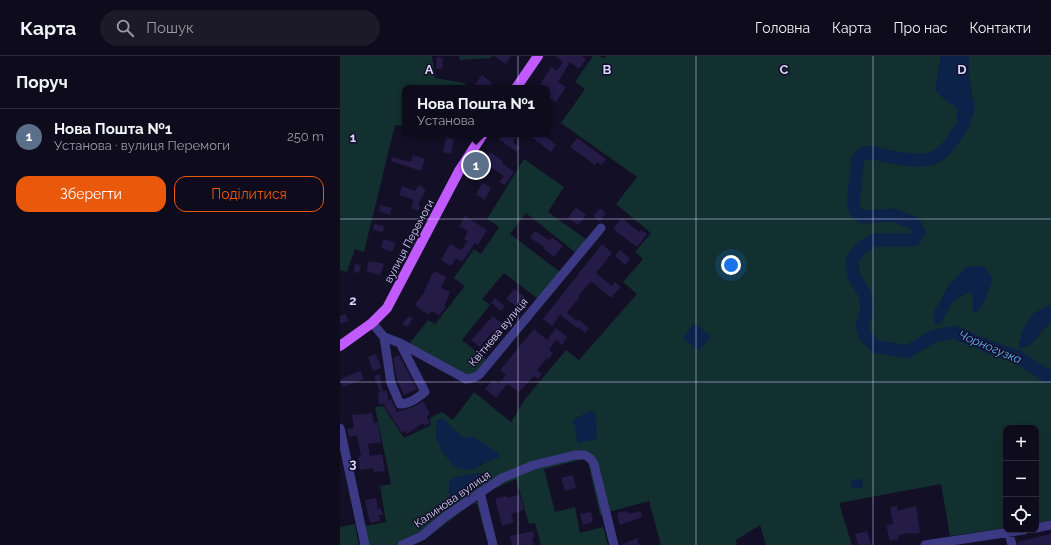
<!DOCTYPE html>
<html lang="uk">
<head>
<meta charset="utf-8">
<style>
  body { margin:0; font-family:Raleway,sans-serif; background:#1c1929; color:#f1f3f6 }
  .controls { position:absolute; right:12px; bottom:12px; display:grid; overflow:hidden; border-radius:8px; box-shadow:0 4px 16px #0002 }
  .controls button { width:36px; height:36px; display:grid; place-items:center; padding:0; border:0; border-bottom:1px solid #2e2b3b; background:#0e0b1c; color:#f1f3f6; font:20px sans-serif }
  .you { position:absolute; left:391px; top:209px; width:14px; height:14px; margin:-10px; border:3px solid #fff; border-radius:50%; background:#1a73e8; box-shadow:0 0 0 6px #1a73e833 }
  .badge { display:grid; place-items:center; width:26px; height:26px; border-radius:50%; background:#ea580c; color:#fff; font-size:13px; font-weight:700 }
  .pin { position:absolute; translate:-50% -50%; border:2px solid #fff; box-shadow:0 1px 4px #0006 }
  .popup { position:absolute; left:62px; top:29px; width:148px; height:52px; box-sizing:border-box; display:grid; place-content:center; border-radius:8px; background:#0e0b1c; filter:drop-shadow(0 1px 3px #0005); font-size:13px; white-space:nowrap; color:#9b9ba3 }
  .popup b { font-size:15px; color:#f1f3f6 }
  .popup::after { content:''; position:absolute; left:50%; top:100%; margin-left:-8px; border:8px solid transparent; border-top-color:#0e0b1c }
  .list { margin:0; padding:0; list-style:none }
  h2 { display:flex; justify-content:space-between; align-items:center; height:52px; margin:0; padding:0 16px; font-size:17px }
  h2 small { font-size:13px; font-weight:400; color:#9b9ba3 }
  .list li { display:grid; grid-template-columns:26px 1fr auto; gap:12px; align-items:center; box-sizing:border-box; height:56px; padding:0 16px; border-top:1px solid #2e2b3b }
  .list b { display:block; font-size:15px; white-space:nowrap }
  .list p { margin:0; font-size:13px; white-space:nowrap; color:#9b9ba3 }
  .list em { font-size:13px; font-style:normal; color:#9b9ba3 }
  .actions { display:flex; gap:8px; padding:12px 16px }
  .actions a { flex:1; padding:9px 0; border:1px solid #ea580c; border-radius:12px; text-align:center; font-size:14px; color:#ea580c }
  .actions .main { background:#ea580c; color:#fff }
  .icon { flex:none; width:22px; height:22px; fill:none; stroke:currentColor; stroke-width:2; stroke-linecap:round; stroke-linejoin:round }
  .map { position:relative; flex:none; width:711px; height:489px; overflow:hidden }
  header { display:flex; align-items:center; gap:24px; box-sizing:border-box; height:56px; padding:0 20px; background:#0e0b1c; border-bottom:1px solid #2e2b3b }
  header strong { font-size:19px }
  nav { display:flex; gap:22px; margin-inline-start:auto; font-size:14px }
  .search { width:280px; height:36px; background:#1c1929; display:flex; align-items:center; gap:10px; box-sizing:border-box; padding:0 14px; border-radius:22px; color:#9b9ba3; font-size:15px }
  main { display:flex }
  aside { flex:1; background:#0e0b1c }
  .map>svg:first-child { display:block }
</style>
</head>
<body>
<header>
<strong>Карта</strong>
<div class="search"><svg class="icon" aria-label="search" viewBox="0 0 24 24"><circle cx="10" cy="10" r="6"/><path d="M15 15l6 6"/></svg>Пошук</div>
<nav><a>Головна</a><a>Карта</a><a>Про нас</a><a>Контакти</a></nav>
</header>
<main>
<aside>
<h2>Поруч<small></small></h2>
<ul class="list">
<li><span class="badge" style="background:#5c6f8a">1</span><div><b>Нова Пошта №1</b><p>Установа · вулиця Перемоги</p></div><em>250 m</em></li>
</ul>
<div class="actions"><a class="main">Зберегти</a><a>Поділитися</a></div>
</aside>
<div class="map">
<svg width="711" height="489" viewBox="0 0 711 489">
  <rect width="100%" height="100%" fill="#130f26"/>
  <!-- green -->
  <path fill="#12302f" fill-rule="evenodd" d="M0,0h92l3,22 30,5 -1,5h-59v38l-10,-1 -31,127 -9,-3 -8,23 -7,-2z
    M119,0h33l-1,2 -31,2z
    M253,0h7l4,3 2,-3h335l-5,31v3l21,17v13l15,-23 -3,-21v-20h82v249l-15,7 -8,10 -9,22 10,2 22,-25v199l-15,3v-95h-30v100l-56,8 -9,-52 -102,19 13,42h-86l-6,-20 -24,15 1,5h-76l-12,-44 -40,11 -17,-55 -59,6 -112,71 -25,11h-27l-4,-19 21,-4 -6,-36 11,-2 -16,-77 8,-1 21,32 27,-13 -1,-7 12,-6 11,8 21,-28 37,30 14,-23 41,-49 13,10 58,-66 -14,-12 20,-23 -8,-7 16,-19 -35,-29 21,-27 -76,-54 24,-34 -10,-7zM653,222l-20,34v-15l-3,-5c-13,5 -25,15 -37,22l8,-13 7,-15zM123,382l36,19 -13,5 -11,7zM140,417l10,3c-8,8 -27,25 -38,24l3,-23z
    M184,103l40,28 -16,25 39,28 -11,13 -50,-40 -16,21 50,38 -22,27 -34,-26 -22,26 8,6 -28,35 25,20 -10,13 -10,2 -58,-31 19,-24 7,4 30,-38 -11,-8 20,-29 7,5 18,-27 -12,-8z
    M235,401l14,3 14,54 -3,1 -12,-53 -4,-3 -40,10 11,43 20,-5 5,26 23,-6 5,18h-67l-6,-22 -6,1 -13,-45 -31,14 18,-13 31,-13z
    M133,445l4,1 4,3 5,32 -9,-33 -4,-1 -49,37 -1,-2z
    M15,468l4,21h-19v-18z"/>
  <!-- water -->
  <path fill="#0c2248" d="M601,0h28v20l3,21c6,9 1,24 -8,30l-4,-1 1,-3 -4,-3v-13c-8,-4 -20,-11 -21,-20z
    M644,210l9,12 -8,23 -8,11h-4v-15l-3,-5c-19,7 -20,13 -28,31l-7,1 -2,-10 8,-13 7,-15 18,-19z
    M711,249v16l-22,25 -9,3c-3,-10 8,-32 16,-37 4,-3 10,-5 15,-7z
    M354,267l17,13 -12,15 -16,-13z
    M251,354l5,4 1,25 -19,4 -5,-23z
    M103,362l20,20 9,-2 27,17v4l-13,5 -11,7 -9,1 -12,-3 -11,-14 -7,-15v-17z
    M140,417l10,3c-8,8 -27,25 -38,25l-3,-5v-15l6,-4z
    M522,423l1,9h-11l-1,-8z"/>
  <g fill="none" stroke-linecap="round" stroke-linejoin="round">
    <!-- river -->
    <path stroke="#0c2248" stroke-width="13" d="M624,54c3,10 -2,17 -8,25 -5,8 -12,18 -21,22 -15,8 -50,-2 -67,-5l-6,3 -4,4 -5,44 3,10 6,4 31,-2 21,8 5,9 -5,8h-40l-13,8 -9,12 1,15 12,19 2,16 -5,16 3,9 10,11 32,6 27,-16 20,-4 43,18 21,7 29,19 4,-1"/>
  </g>
  <!-- building -->
  <path fill="#241b47" d="M154,0h17l-5,8z
    M215,0h26l5,3 -7,10 -9,-7 -12,20 8,5 -10,15 -9,-6v-8h-9l13,-21 6,4 6,-9z
    M97,1l6,1 -1,11 -6,-1z
    M142,19l10,8 -4,5h-8l-5,-4z
    M162,78h16l-5,8 7,6 -3,4 -18,-13z
    M188,78h14l14,11 -5,7z
    M106,81l8,2 -3,15 -8,-2z
    M237,82l29,21 -4,6 -5,-3 -2,3 -25,-18z
    M150,96l13,9 -1,2 12,9 -9,13 -6,-3 5,-6 -15,-10 -4,7 -6,-4z
    M73,99l12,4 -4,12 -30,-10 1,-4 19,5z
    M143,127l8,5 -6,12 -9,-6z
    M78,129l8,4 -8,16 2,1 -2,5 -7,-3 3,-8 -15,-5 3,-9 13,5z
    M40,149l12,3 -2,7 -11,-4z
    M236,151l10,8 -8,10 -10,-7z
    M260,152l6,5 -6,8 -7,-5z
    M125,160l22,14 -9,15 -3,-2 -13,19 -6,-4 -5,8 -10,-6 9,-16 11,6 7,-9 -4,-2 4,-8 -9,-5z
    M282,162l17,14 2,-2 6,4 -10,13 -24,-18z
    M34,168l10,2 -1,6 -10,-2z
    M195,175l14,9 4,-2 10,8 -9,11 -11,-9 1,-1 -14,-9z
    M44,183l12,4 -4,9 -11,-4z
    M262,188l10,9 -16,20 16,13 3,-4 6,5 -10,11 -20,-17 -12,14 1,1 -13,17 10,8 1,-2 11,9 -4,5 -7,-6 -1,1 -17,-13 -8,11 -9,-7z
    M280,194l10,9 -5,6 -10,-9z
    M29,205l3,1v-1l12,3 -4,11 -14,-4z
    M15,208l6,1 -2,8 -5,-1z
    M94,215l12,6 -5,11 9,4 -6,14 2,1 -7,8 -7,-4 -4,4 -13,-10 10,-14h-1z
    M174,233l11,8 -8,10 -11,-8z
    M155,242l10,8 -4,5 -10,-8z
    M6,258l2,7 -8,3v-8z
    M69,260l4,3 -6,8 -5,-3z
    M153,260l10,8 -8,9 -2,-2 -13,16 -9,-7z
    M216,272l11,9 -5,8 -6,-5 -7,10 4,3 -4,6 -2,-1 -10,12 5,4 -4,5 -4,-3 -15,16 -12,-8 -11,14 -11,-9 8,-9 6,4 7,-9 -6,-5 34,-41 13,11z
    M36,298l5,14 -8,3 -5,-14z
    M59,299l18,34 -13,6 -7,-15 -4,-22z
    M20,315l4,8 -21,8 -3,-8z
    M40,318l2,17h5l1,9 3,-1 6,13 16,-5 10,-6 7,13 -3,3 3,6 -5,3 -2,-3 -16,11 -1,-3 -4,2 -17,-26 -1,-3h-5l-1,-12h2l-6,-16z
    M32,357l2,10 4,-1 3,20 -13,2 2,12 12,-2 3,17 -11,1 -1,-4 -13,2 -2,-13 3,-1 -4,-21 -8,2 -2,-8 7,-1 -2,-13z
    M233,419l3,13 -11,3 -4,-13z
    M180,439l4,15 -13,4 3,8 -12,4 -7,-27 11,-3 1,2z
    M36,442l2,11 3,-1 2,7h-4l1,6 -10,2 -5,-23z
    M557,450v5l19,-5 4,27 -9,1v-1l-13,2 1,4 -9,2 -4,-16 7,-1 -3,-17z
    M287,455l1,3 13,-3 1,6 -22,8 -3,-12z
    M251,456l2,10 -10,3 -3,-11z
    M193,475l2,6h-3l2,8h-22l-2,-9z
    M527,475l4,14h-13l-3,-11z
    M711,478v11h-33l-1,-3z
    M297,482l2,7h-18z"/>
  <g fill="none" stroke-linecap="round" stroke-linejoin="round">
    <!-- minor -->
    <path stroke="#3d3a85" stroke-width="9" d="M32,267l12,14 16,6 66,36 7,-1 6,-3 122,-147
      M44,281l7,46 9,21c10,0 17,-6 25,-12l-25,-49
      M0,372l25,117
      M140,436l13,53
      M696,472l15,-3
      M669,477l3,12
      M62,489l20,-9 24,-20 56,-38 32,-13 41,-10h10l6,4 3,5 20,81
      M585,489l99,-15"/>
    <!-- major -->
    <path stroke="#c25bff" stroke-width="10" d="M176,32l22,-32
      M0,290l32,-23 15,-15 72,-137 24,-37"/>
  </g>
  <!-- grid -->
  <path fill="none" stroke="#d9d4ff" stroke-width="1" stroke-opacity="0.55" d="M178,0v489M356,0v489M533,0v489M0,163h711M0,326h711"/>
  <g text-anchor="middle" stroke-width="3" stroke-linejoin="round" paint-order="stroke">
    <!-- street labels -->
    <g font-size="11" fill="#d9d4ff" stroke="#130f26">
      <text transform="translate(69 185) rotate(-62)" y="4">вулиця Перемоги</text>
      <text transform="translate(158 276) rotate(-50)" y="4">Квітнева вулиця</text>
      <text transform="translate(112 443) rotate(-35)" y="4">Калинова вулиця</text>
    </g>
    <!-- water labels -->
    <g font-size="12" font-style="italic" fill="#62b6ff" stroke="#130f26">
      <text transform="translate(650 291) rotate(23)" y="4">Чорногузка</text>
    </g>
  </g>
  <g font-size="13" text-anchor="middle" font-weight="bold" fill="#d9d4ff" stroke="#130f26" stroke-width="3" stroke-linejoin="round" paint-order="stroke">
    <text x="89" y="18">A</text>
    <text x="267" y="18">B</text>
    <text x="444" y="18">C</text>
    <text x="622" y="18">D</text>
    <text x="13" y="86">1</text>
    <text x="13" y="249">2</text>
    <text x="13" y="412">3</text>
  </g>
</svg>
<div class="controls">
<button>+</button>
<button>−</button>
<button><svg class="icon" aria-label="locate" viewBox="0 0 24 24"><circle cx="12" cy="12" r="6"/><path d="M12 2v4M12 18v4M2 12h4M18 12h4"/></svg></button>
</div>
<div class="you"></div>
<div class="pin badge" style="left:136px;top:109px;background:#5c6f8a">1</div>
<div class="popup"><b>Нова Пошта №1</b>Установа</div>
</div>
</main>
</body>
</html>
